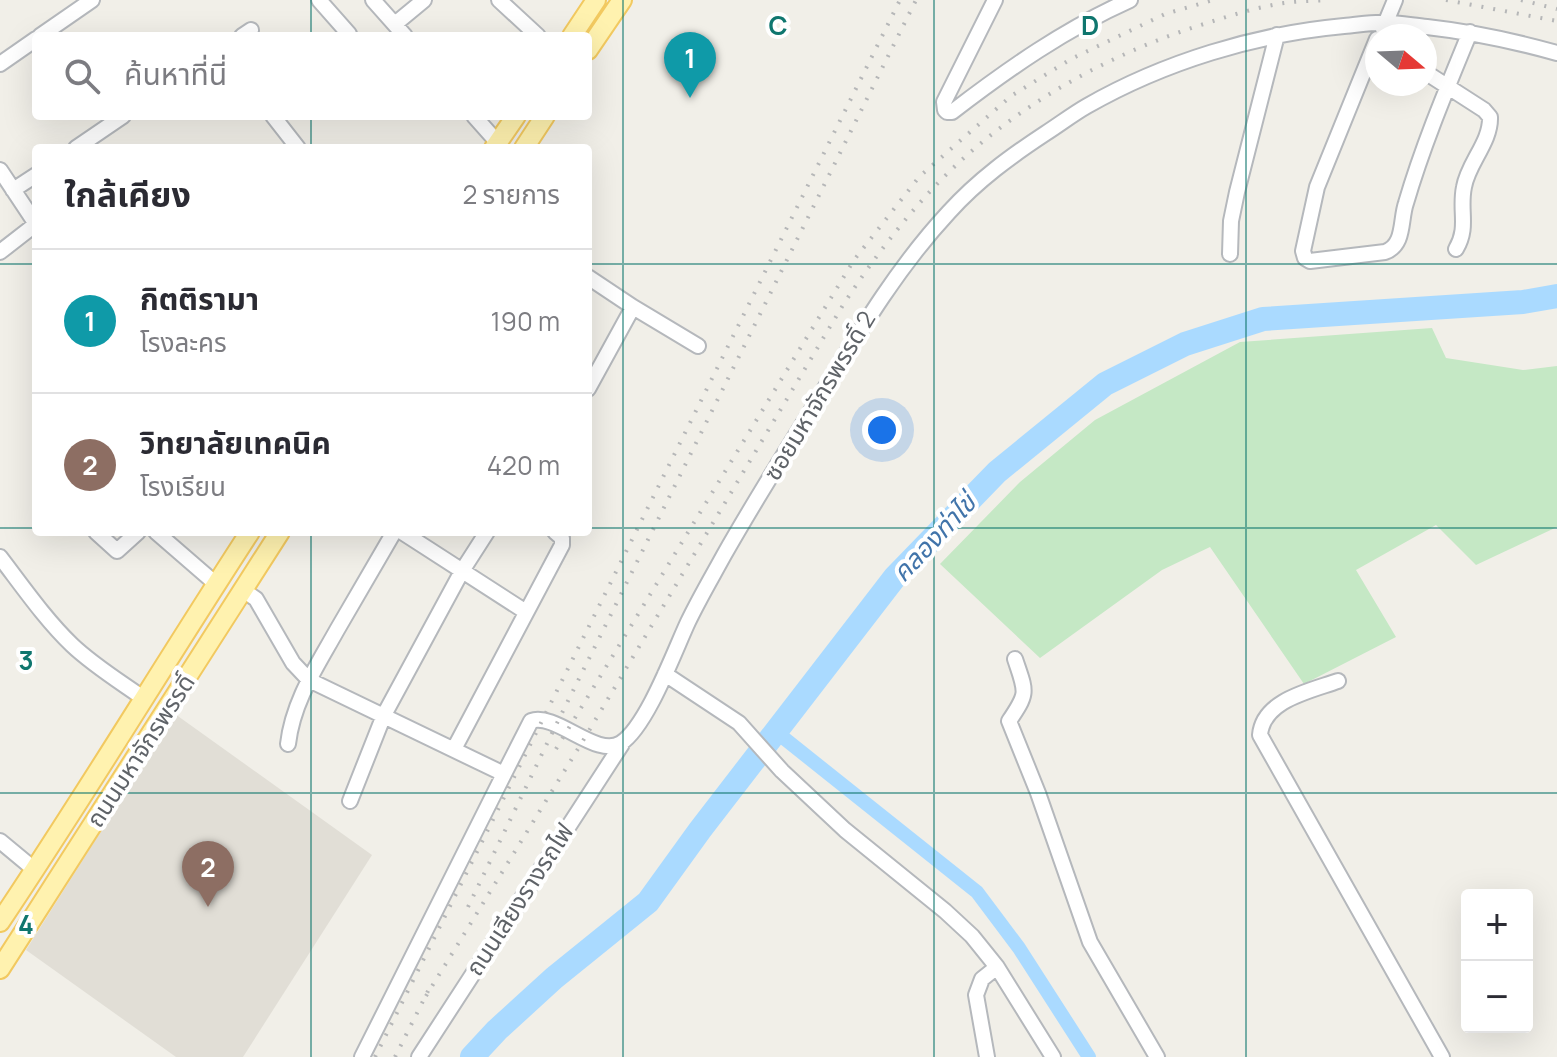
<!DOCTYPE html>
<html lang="th">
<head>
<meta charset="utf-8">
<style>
  body { margin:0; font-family:Manrope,"Noto Sans Thai",sans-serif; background:#f7f7f7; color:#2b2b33 }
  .controls { position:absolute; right:24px; bottom:24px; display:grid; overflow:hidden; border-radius:8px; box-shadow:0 8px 32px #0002 }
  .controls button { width:72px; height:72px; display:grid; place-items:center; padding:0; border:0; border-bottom:2px solid #e1e1e2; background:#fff; color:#2b2b33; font:40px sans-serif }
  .compass { position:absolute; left:1365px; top:24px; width:72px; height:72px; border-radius:50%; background:#fff; box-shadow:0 8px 32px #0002; rotate:109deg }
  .you { position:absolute; left:882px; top:430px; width:28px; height:28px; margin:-20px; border:6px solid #fff; border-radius:50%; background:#1a73e8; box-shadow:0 0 0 12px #1a73e833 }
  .badge { display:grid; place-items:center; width:52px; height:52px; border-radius:50%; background:#ea4335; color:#fff; font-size:26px; font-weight:700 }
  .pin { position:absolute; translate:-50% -66px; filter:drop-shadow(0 2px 4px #0008) }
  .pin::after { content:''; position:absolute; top:42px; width:28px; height:24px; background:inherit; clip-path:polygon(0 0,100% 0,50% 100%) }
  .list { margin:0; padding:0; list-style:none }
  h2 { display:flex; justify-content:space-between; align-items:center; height:104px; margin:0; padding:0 32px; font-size:34px }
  h2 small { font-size:26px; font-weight:400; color:#7c7c81 }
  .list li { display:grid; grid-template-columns:52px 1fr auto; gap:24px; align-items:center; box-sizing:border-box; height:144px; padding:0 32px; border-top:2px solid #e1e1e2 }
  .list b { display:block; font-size:30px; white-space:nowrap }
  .list p { margin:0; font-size:26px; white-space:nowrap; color:#7c7c81 }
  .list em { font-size:26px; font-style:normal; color:#7c7c81 }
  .icon { flex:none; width:44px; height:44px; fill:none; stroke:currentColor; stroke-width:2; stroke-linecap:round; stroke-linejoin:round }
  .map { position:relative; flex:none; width:1557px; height:1057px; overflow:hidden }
  .search { position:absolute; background:#fff; box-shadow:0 8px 32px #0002; left:32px; top:32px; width:560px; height:88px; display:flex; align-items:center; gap:20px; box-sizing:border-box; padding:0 28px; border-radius:8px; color:#7c7c81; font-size:30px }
  .panel { position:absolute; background:#fff; box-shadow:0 8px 32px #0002; left:32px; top:144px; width:560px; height:392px; border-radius:8px }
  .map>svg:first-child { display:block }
</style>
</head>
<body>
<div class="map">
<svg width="1557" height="1057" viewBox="0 0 1557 1057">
  <rect width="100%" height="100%" fill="#f1efe8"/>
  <!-- education -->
  <path fill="#e1ded6" d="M175,714l197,141 -129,202h-67l-150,-107z"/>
  <!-- green -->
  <path fill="#c5e8c5" d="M1432,328l14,30 77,12 34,-4v161l-81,38 -40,-40 -80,45 40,67 -92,47 -94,-137 -48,23 -122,88 -100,-94 80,-82 75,-62 145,-78z"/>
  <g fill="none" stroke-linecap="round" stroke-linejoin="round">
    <!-- canal -->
    <path stroke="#aadaff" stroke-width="14" d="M775,731l202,161 42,56 70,109"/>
    <!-- river -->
    <path stroke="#aadaff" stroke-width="24" d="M472,1057l25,-27 57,-52 94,-76 52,-72 195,-253 102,-105 108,-88 80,-40 78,-25 260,-17 34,-6"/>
    <defs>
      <path id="minor" d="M319,0l30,34
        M373,0l32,36
        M499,0l39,36
        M995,0l-51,102 1,8 2,2h5c56,-43 113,-83 178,-112
        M395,24l29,-24
        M1383,29l12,-29
        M40,36l52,-36
        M242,36l9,-6
        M1377,39l-60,148 -14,64 2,7 5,3 75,-9c20,-7 15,-32 21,-49 17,-58 41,-115 64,-171
        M0,64l36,-25
        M1425,72l59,38 6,7c1,25 -22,46 -26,70 -5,24 5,40 -8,62
        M273,116l25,32
        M474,116l24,27
        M76,148l47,-32
        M0,170l36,54
        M13,190l23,-15
        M0,252l36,-28
        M1230,254l1,-33 6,-29 40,-157
        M588,277l45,30 65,39
        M588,389l45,-82
        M96,532l21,19 21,-19
        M156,532l60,52
        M402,532l124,80
        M0,557c23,30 45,62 72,88 21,20 47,36 71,53
        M243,590l13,9 37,64 16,17 195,94 27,-53c25,-9 66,38 90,22 26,-17 53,-91 67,-121 11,-23 24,-45 36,-67 30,-53 62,-104 94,-155 40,-66 78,-131 131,-188 29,-32 62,-56 97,-79 14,-9 27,-19 41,-27 77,-44 169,-72 257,-80 14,-1 28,-4 42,-3 14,0 28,3 41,4 45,5 87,14 130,26
        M1015,659c11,33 14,33 -6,62l29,72 52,149 67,115
        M665,674l74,49 43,48 63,59 100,81 27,25 25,31 56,90
        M1338,681c-28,10 -75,19 -78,54l182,322
        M288,744c5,-43 29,-78 49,-114 19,-33 38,-65 57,-98
        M454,749l108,-204v-7l-7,-6
        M350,801l34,-86 78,-144 25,-39
        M0,841l35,29
        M362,1057l142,-283
        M419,1057l203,-313
        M987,1057l-11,-62 6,-16 15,-12"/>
      <path id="major" d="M572,36l24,-36
        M588,50l34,-50
        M494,148l22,-32
        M524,148l21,-32
        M0,922c86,-128 166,-261 250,-390
        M0,969l280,-437"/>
    </defs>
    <!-- minor casing -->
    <use href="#minor" stroke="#b5b8bc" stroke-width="18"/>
    <!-- major casing -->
    <use href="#major" stroke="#f2c960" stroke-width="22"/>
    <!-- minor -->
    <use href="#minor" stroke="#fff" stroke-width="14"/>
    <!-- major -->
    <use href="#major" stroke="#fff2af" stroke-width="18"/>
    <!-- rail -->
    <path stroke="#b6b7b8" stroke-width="4" stroke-dasharray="2 10" stroke-linecap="butt" d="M1446,0l111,21
      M1521,0l36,9
      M556,749l298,-489 65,-83 92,-81 60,-37 94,-45 48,-14
      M468,907l88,-182 360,-725
      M426,996l158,-257 259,-434c28,-43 59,-84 94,-121 73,-76 170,-130 270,-161 25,-8 51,-16 77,-20 14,-2 29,-2 43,-3
      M375,1057l525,-1057
      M395,1057l35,-70"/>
  </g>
  <!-- grid -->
  <path fill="none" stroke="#0f766e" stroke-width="2" stroke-opacity="0.55" d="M311,0v36M623,0v1057M934,0v1057M1246,0v1057M311,116v32M0,264h36M588,264h969M0,528h36M588,528h969M311,532v525M0,793h1557"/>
  <g text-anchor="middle" stroke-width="8" stroke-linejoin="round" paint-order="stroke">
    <!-- street labels -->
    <g font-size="24" fill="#5f6368" stroke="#fff">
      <text transform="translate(820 396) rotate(-59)" y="8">ซอยมหาจักรพรรดิ์ 2</text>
      <text transform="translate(141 751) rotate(-57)" y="8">ถนนมหาจักรพรรดิ์</text>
      <text transform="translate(520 900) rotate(-57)" y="8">ถนนเลียงรางรถไฟ</text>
    </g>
    <!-- water labels -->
    <g font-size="26" font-style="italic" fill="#4174aa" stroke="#fff">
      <text transform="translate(934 538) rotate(-47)" y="9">คลองท่าไข่</text>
    </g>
  </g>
  <g font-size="26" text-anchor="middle" font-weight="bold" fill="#0f766e" stroke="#fff" stroke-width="8" stroke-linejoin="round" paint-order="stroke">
    <text x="778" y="35">C</text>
    <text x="1090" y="35">D</text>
    <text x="26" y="670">3</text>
    <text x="26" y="934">4</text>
  </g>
</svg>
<div class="controls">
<button>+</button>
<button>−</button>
</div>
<svg class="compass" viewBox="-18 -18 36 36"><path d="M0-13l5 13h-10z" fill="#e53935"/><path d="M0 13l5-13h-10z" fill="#7c7c81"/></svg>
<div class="you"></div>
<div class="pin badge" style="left:690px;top:98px;background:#0f9aa8">1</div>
<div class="pin badge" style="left:208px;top:907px;background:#8d6e63">2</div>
<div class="search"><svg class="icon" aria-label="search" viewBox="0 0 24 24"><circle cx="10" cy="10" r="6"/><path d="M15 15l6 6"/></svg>ค้นหาที่นี่</div>
<section class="panel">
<h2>ใกล้เคียง<small>2 รายการ</small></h2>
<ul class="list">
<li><span class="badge" style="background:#0f9aa8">1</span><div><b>กิตติรามา</b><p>โรงละคร</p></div><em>190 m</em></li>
<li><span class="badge" style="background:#8d6e63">2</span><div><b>วิทยาลัยเทคนิค</b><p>โรงเรียน</p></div><em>420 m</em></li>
</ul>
</section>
</div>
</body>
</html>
